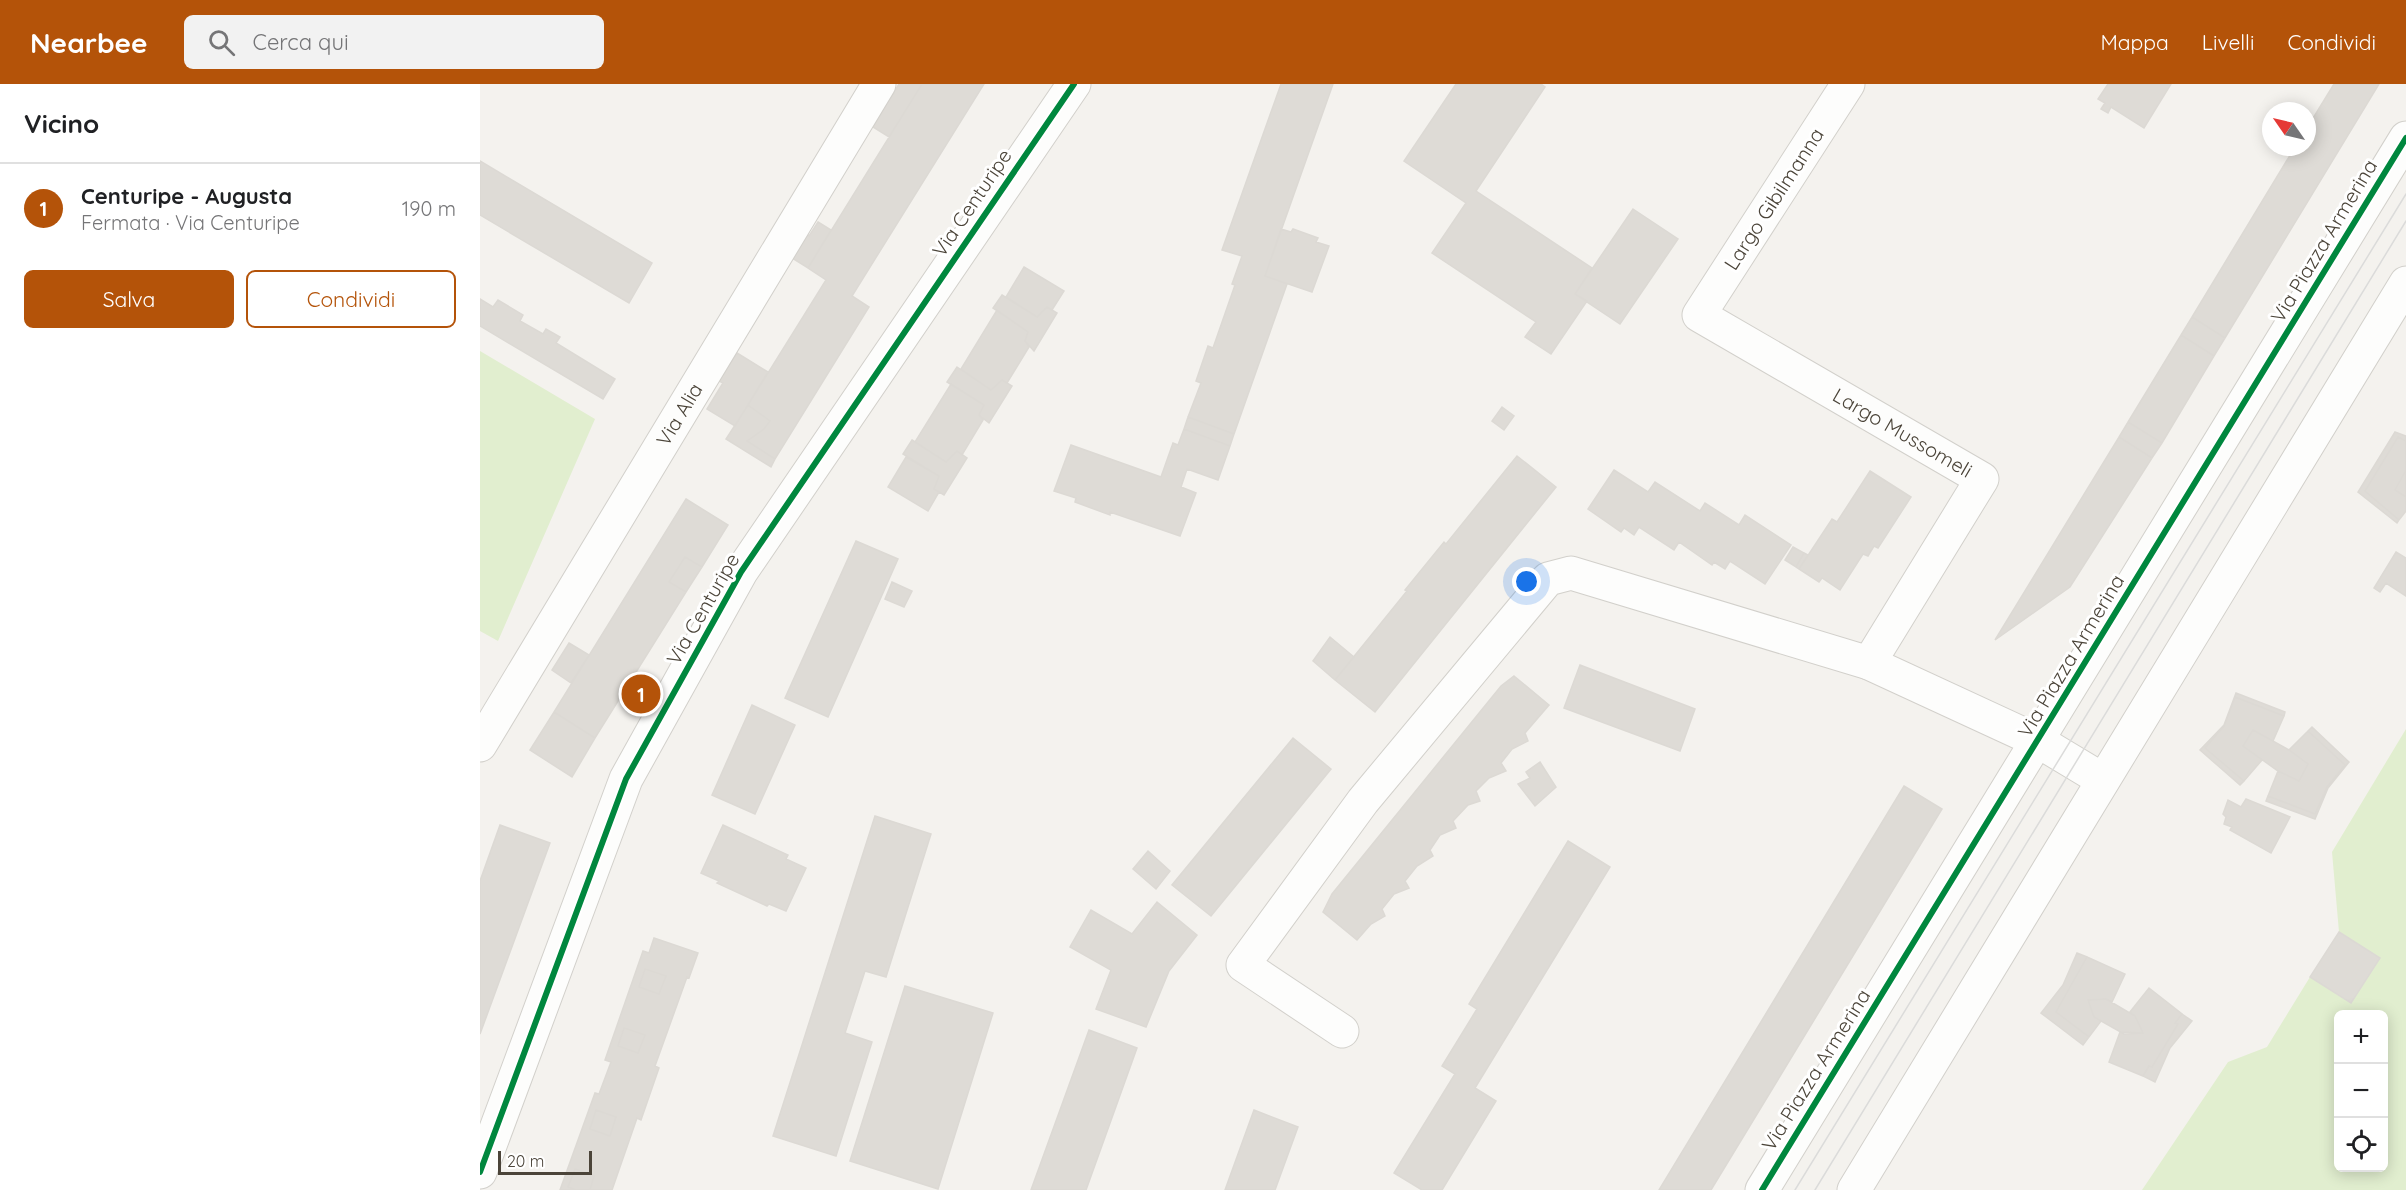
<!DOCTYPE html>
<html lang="it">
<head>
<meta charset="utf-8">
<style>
  body { margin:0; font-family:Quicksand,sans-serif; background:#f2f2f2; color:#202124 }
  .controls { position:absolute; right:18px; bottom:18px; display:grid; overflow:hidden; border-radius:9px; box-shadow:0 3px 15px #0003 }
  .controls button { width:54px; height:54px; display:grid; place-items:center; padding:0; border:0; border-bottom:2px solid #e0e0e0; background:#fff; color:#202124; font:30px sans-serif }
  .compass { position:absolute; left:1782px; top:18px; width:54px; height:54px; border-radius:50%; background:#fff; box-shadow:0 3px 15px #0003; rotate:304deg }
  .scale { position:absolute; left:18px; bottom:15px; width:94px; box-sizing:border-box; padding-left:6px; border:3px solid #4b4439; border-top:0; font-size:16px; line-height:21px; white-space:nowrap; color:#4b4439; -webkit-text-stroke:4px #fff; paint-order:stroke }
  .you { position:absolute; left:1047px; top:498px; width:21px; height:21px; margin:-15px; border:4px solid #fff; border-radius:50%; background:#1a73e8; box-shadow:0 0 0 9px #1a73e833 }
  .badge { display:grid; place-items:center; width:39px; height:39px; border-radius:50%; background:#b45309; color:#fff; font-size:20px; font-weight:700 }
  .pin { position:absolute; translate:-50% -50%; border:3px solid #fff; box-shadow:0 2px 6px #0006 }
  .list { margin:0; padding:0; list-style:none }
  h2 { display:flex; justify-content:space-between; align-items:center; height:78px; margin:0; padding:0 24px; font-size:26px }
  h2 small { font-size:20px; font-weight:400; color:#757577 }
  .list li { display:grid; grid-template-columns:39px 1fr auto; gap:18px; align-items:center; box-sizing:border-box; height:90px; padding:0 24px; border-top:2px solid #e0e0e0 }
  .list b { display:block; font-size:22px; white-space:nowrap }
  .list p { margin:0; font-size:20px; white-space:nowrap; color:#757577 }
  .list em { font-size:20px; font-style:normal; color:#757577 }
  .actions { display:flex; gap:12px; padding:18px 24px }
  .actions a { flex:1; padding:14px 0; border:2px solid #b45309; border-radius:9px; text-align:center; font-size:21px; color:#b45309 }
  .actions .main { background:#b45309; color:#fff }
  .icon { flex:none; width:33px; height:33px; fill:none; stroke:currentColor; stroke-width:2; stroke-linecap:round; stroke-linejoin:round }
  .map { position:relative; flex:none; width:1926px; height:1106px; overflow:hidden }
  header { display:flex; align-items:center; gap:36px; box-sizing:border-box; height:84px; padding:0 30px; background:#b45309; color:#fff }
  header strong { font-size:28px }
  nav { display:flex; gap:33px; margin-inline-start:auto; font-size:21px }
  .search { width:420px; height:54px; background:#f2f2f2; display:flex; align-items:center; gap:15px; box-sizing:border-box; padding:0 21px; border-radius:9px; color:#757577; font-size:22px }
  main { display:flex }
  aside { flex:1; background:#fff }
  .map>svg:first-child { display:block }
</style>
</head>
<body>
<header>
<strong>Nearbee</strong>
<div class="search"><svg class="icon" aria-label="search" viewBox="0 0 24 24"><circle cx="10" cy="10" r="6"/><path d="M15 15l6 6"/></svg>Cerca qui</div>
<nav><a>Mappa</a><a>Livelli</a><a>Condividi</a></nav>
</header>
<main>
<aside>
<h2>Vicino<small></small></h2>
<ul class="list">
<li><span class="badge">1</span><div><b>Centuripe - Augusta</b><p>Fermata · Via Centuripe</p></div><em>190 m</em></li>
</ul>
<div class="actions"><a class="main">Salva</a><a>Condividi</a></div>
</aside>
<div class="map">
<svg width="1926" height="1106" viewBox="0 0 1926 1106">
  <rect width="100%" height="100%" fill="#f4f2ee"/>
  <!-- green -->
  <path fill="#e1eecf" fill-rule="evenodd" d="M0,267l115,68 -97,222 -18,-10z
    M1926,645v461h-264l86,-128 39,-15 43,-70 70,-19 -41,-26 -7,-80zM1858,930h46v154h-46z"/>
  <!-- building -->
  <path fill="#dedbd6" stroke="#dcd9d4" stroke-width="1.5" fill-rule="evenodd" d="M419,0h23l-33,53 -16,-10z
    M442,0h62l-132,212 17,11 -94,152 -28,-18 17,-12 6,-8 -22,-16 78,-125 -18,-12z
    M801,0h52l-68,192 22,8 -53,150 -46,-17 13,-34 -5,-2 12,-35 5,2 22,-63 -3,-1 10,-28 -20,-6z
    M976,0h85l4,3 -69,104 116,77 -17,26 12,7 -36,53 -26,-17 11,-15 -104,-69 34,-50 -62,-42z
    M1628,0h63l-27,44 -33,-21 -3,6 -7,-4 4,-6 -7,-4z
    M1854,0h45l-154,254 -33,-21 103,-170h12v-19z
    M0,77l172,102 -23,40 -149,-88z
    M1153,125l45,30 -58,85 -45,-30z
    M338,138l13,8 -23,38 -16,-10 15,-24 2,2z
    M801,145l10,3 2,-3 25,9 -2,4 13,4 -17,46 -47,-16z
    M544,183l40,24 -12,19 -5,-3 -10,10 -31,-20z
    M522,211l35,22 10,-10 10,6 -23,38 -9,-10 3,-9 -35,-24z
    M0,215l13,8 5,-7 25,15 -3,6 23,13 3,-5 14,8 -4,6 59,36 -12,20 -123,-73z
    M517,226l31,22 -3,9 4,6 -22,36 -5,-3 -11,10 -30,-21z
    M1712,233l33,21 -11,18 -33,-21z
    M1701,251l33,21 -52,87 -34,-21z
    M257,269l31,19 -33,54 -28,-17 16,-26 -4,-2z
    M477,283l34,23 11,-10 10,6 -23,37 -10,-8 5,-10 -37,-23z
    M471,300l33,21 -5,10 4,5 -21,35 -5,-4 -11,11 -31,-20z
    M268,321l22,16 -6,8 -17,12 28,18 -4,8 -45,-28z
    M1022,323l12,9 -10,14 -12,-9z
    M708,333l46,17 -4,12 -46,-17z
    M1648,338l34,21 -10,15 -33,-21z
    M704,345l46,17 -12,34 -31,-11 -6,18 15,6 -16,43 -70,-24v3l-35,-13 1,-4 -22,-7 17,-46 90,32 12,-34 5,2z
    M1915,348l11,4v5l-8,-4 -33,54 34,29 -2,3 -39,-31z
    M1639,353l33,21 -82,129 -75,53z
    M1918,353l8,4v29l-11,20 11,7v14l-7,9 -34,-29z
    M432,356l34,22 11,-11 10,7 -23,37 -10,-6 5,-13 -36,-22z
    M1037,372l39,31 -181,225 -40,-32 72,-89 -2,-1 39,-48 2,2z
    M426,373l33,19 -5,13 5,3 -11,19 -40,-24z
    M1134,386l34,22 7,-10 45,29 5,-8 34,22 6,-10 46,30 -26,39 -35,-23 -5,8 -11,-7 -2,3 -33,-23 -5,8 -35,-23 -5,8 -10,-7 -3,4 -33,-23z
    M1926,386v27l-11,-7z
    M1390,387l41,26 -33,51 -4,-2 -6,10 -5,-2 -23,36 -18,-12 -3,4 -20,-13 33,-50 5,3z
    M206,415l42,26 -26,42 -17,-10 -16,25 17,10 -91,146 -41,-26z
    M376,457l42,18 -70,158 -43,-19z
    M1313,463l11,6 -8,14 -11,-7z
    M1916,468l10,6v38l-20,-13 -6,9 -6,-4z
    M1324,469l4,2 -9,14 -3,-2z
    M205,473l17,10 -16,25 -17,-10z
    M412,498l20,9 -8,16 -19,-8z
    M850,553l24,20 -19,23 -22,-19z
    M89,559l20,12 -18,28 -19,-13z
    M1100,581l115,44 -15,42 -116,-43z
    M1034,592l35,29 -24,28 3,8 -16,8 -11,14 5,8 -17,7 -13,13 4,10 -12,4 -15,16 3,7 -16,7 -10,15 3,6 -16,10 -12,15 4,7 -15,6 -12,15 3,7 -14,8 -14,16 -34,-28 9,-18 169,-208z
    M1756,609l49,19 -1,4 -49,-19 -11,29 -19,22 39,33 -4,4 -40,-35 24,-25z
    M1755,613l49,19 -11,25 -20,-11 -10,16 19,14 -18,21 -39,-33 19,-22z
    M272,621l43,20 -40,89 -43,-19z
    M74,628l41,26 -23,39 -42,-27z
    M1832,643l37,35 -21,26 -13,31 -49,-18 2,-5 47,18 12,-27 18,-22 -37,-34z
    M1773,646l36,20 19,14 -9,17 -21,-10 -35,-25z
    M1828,647l37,34 -18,22 -12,27 -47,-18 10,-25 21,10 9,-17 -19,-14z
    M813,654l38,31 -120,147 -39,-31z
    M1060,678l16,25 -21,19 -17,-22 12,-6 -4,-6z
    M1424,702l38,23 -231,381h-52z
    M1766,715l44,18 -19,36 -41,-23 2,-3 -8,-3 2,-7 -3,-3 5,-14 13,7z
    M395,732l56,18 -45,143 -21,-6 -20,62 27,9 -36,114 -63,-20z
    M20,741l50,18 -70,191v-153z
    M243,741l65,30 -2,4 20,9 -20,43 -17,-7 -2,2 -50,-23 2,-2 -18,-8z
    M1088,757l42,26 -135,221 21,13 -54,89h-20l-28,-17 61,-99 -13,-8 35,-57 -8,-5z
    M668,767l22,20 -14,18 -23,-20z
    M677,818l40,33 -28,36 -23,56 -50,-18 15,-39 -41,-23 21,-37 41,24z
    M1859,848l41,26 -29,45 -41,-26z
    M174,854l44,15 -9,25 -2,-1 -32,89 4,2 -18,52 -4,-2 -25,72h-22l4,-14 -19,-7 -7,18 8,3h-16l35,-97 4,1 12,-32 -6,-2 38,-109 6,2zM165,885l21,7 -7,18 -20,-7zM144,944l21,7 -7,18 -20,-7zM116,1026l20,7 -6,19 -20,-7z
    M1597,869l10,4 -31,55 33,25 -6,8 -42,-32 22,-28z
    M1607,873l38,17 -13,28 -6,-3 -18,1 6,17 7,4 -12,16 -33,-25z
    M165,885l21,7 -7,18 -20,-7z
    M425,902l88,27 -55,176 -88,-28z
    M1669,904l33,26 -7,9 3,1 -26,43 -3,-1 -6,10 -34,-14 11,-30 23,1 -8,-17 -5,-4z
    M1626,915l29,17 8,17 -19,1 -30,-17 -6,-17z
    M1702,930l10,7 -22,27 -15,34 -12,-6 6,-10 3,1 26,-43 -3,-1z
    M144,944l21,7 -7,18 -20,-7z
    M609,946l48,18 -51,142h-55z
    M116,1026l20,7 -6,19 -20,-7z
    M774,1026l44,17 -23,63h-50z
    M95,1085l19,7 -4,14h-14l-8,-3z"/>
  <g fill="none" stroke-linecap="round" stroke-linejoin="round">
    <defs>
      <g id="minor">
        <path id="s1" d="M1368,0l-149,231 283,164 -113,184"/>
        <path id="s2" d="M0,661l399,-661"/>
        <path d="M862,947l-99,-66 120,-164 185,-222 23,-6 298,90 169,78 65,39"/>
        <path d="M0,1088l146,-393 115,-207 333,-488"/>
        <path d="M1282,1106l644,-1052"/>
        <path d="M1374,1106l552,-907"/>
      </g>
    </defs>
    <!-- minor casing -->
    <use href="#minor" stroke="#d2d0cb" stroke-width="35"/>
    <!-- minor -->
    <use href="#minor" stroke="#fdfdfc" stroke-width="33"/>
    <!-- tram -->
    <path stroke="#dbdbda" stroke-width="1.5" d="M1315,1106l611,-996
      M1335,1106l591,-969"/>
    <defs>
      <path id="cycleway" d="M0,1088l146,-393 115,-207 333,-488
        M1282,1106l644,-1052"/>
    </defs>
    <!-- cycleway casing -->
    <use href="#cycleway" stroke="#fff" stroke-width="10"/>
    <!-- cycleway -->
    <use href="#cycleway" stroke="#00873e" stroke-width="6"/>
  </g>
  <g text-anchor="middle" stroke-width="6" stroke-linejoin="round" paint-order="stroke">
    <!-- street labels -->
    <g font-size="20" fill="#4b4439" stroke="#fff">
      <text transform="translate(1294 115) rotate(-57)" y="7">Largo Gibilmanna</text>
      <text transform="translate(492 119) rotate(-56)" y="7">Via Centuripe</text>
      <text transform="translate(1844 157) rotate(-59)" y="7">Via Piazza Armerina</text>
      <text dy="7" stroke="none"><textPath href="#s2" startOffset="386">Via Alia</textPath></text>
      <text dy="7" stroke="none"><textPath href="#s1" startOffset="510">Largo Mussomeli</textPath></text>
      <text transform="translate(223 525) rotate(-60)" y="7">Via Centuripe</text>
      <text transform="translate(1591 572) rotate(-59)" y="7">Via Piazza Armerina</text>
      <text transform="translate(1336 986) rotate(-58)" y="7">Via Piazza Armerina</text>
    </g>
  </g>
</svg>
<div class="controls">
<button>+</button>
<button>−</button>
<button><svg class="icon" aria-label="locate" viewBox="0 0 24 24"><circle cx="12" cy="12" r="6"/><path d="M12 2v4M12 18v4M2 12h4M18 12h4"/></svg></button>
</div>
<svg class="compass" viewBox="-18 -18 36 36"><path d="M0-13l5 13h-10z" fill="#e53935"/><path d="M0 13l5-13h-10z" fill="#757577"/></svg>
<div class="scale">20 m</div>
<div class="you"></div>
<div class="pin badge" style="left:161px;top:610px">1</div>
</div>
</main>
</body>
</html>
